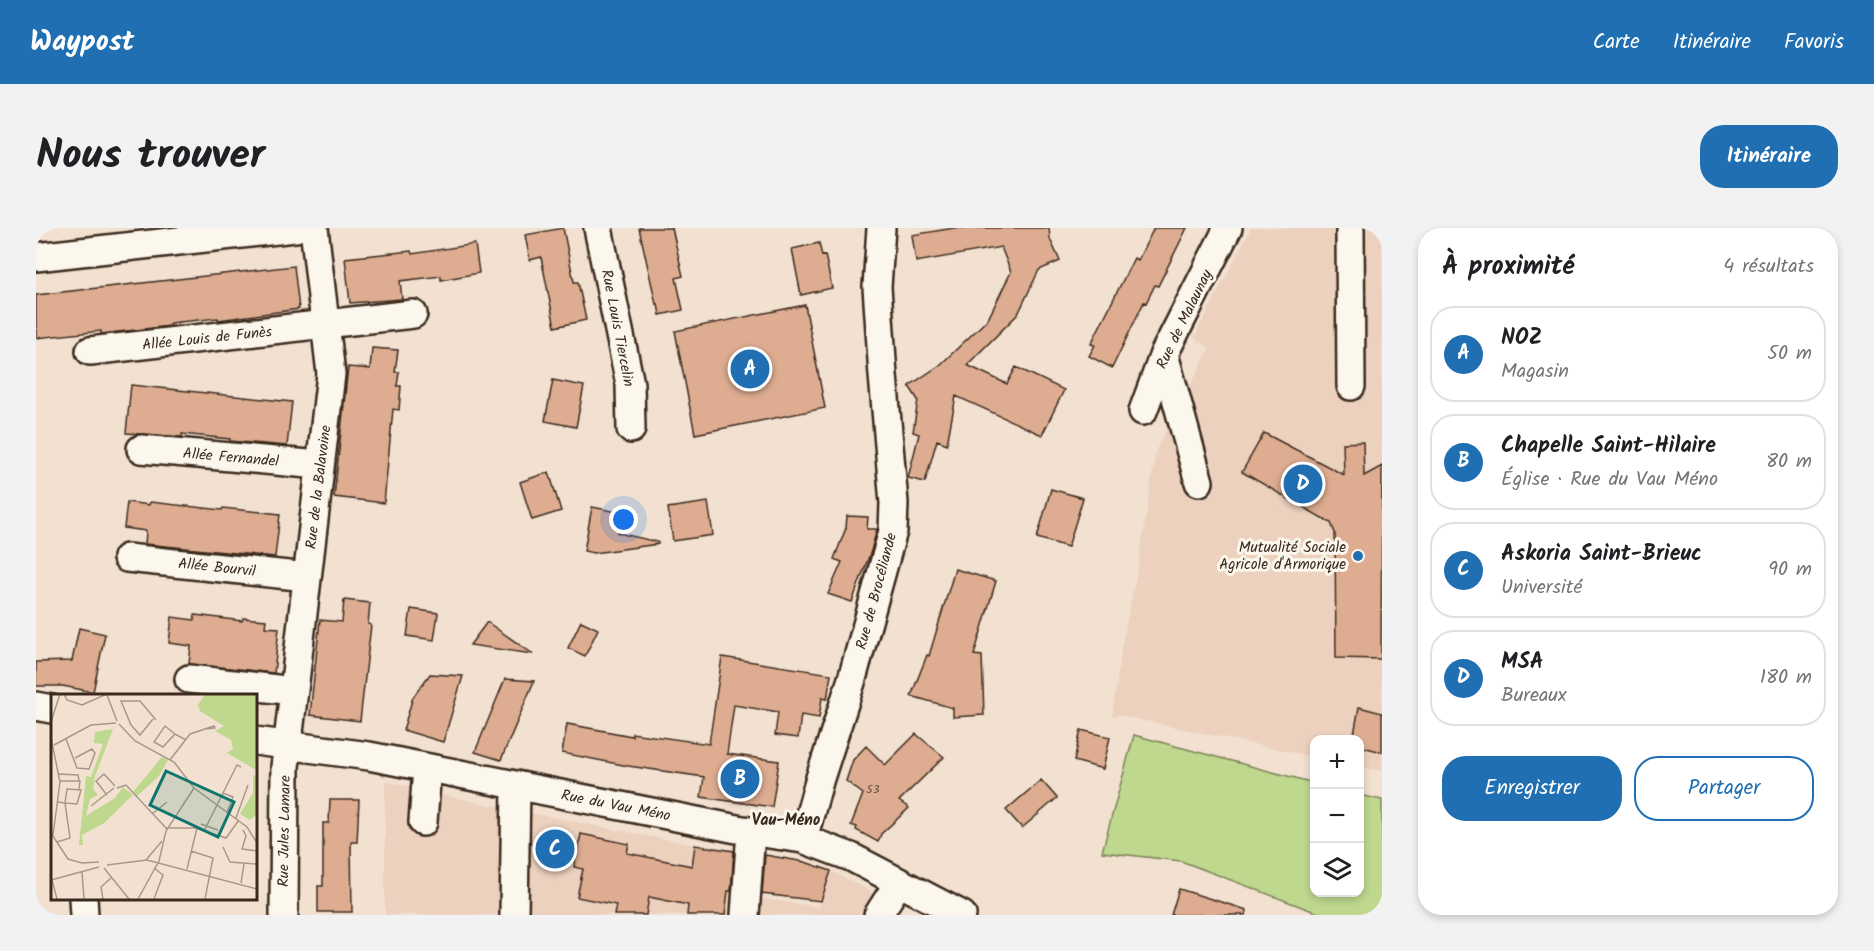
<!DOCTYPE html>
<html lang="fr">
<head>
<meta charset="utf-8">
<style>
  body { margin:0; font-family:Kalam,sans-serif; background:#f2f2f2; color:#202124 }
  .controls { position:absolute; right:18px; bottom:18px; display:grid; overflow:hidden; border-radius:12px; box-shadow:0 3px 9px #0003 }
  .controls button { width:54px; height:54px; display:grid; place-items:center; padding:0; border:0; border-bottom:2px solid #e0e0e0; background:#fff; color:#202124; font:30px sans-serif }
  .you { position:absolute; left:588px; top:292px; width:21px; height:21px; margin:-15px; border:4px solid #fff; border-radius:50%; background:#1a73e8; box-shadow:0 0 0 9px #1a73e833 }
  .badge { display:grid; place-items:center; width:39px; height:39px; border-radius:50%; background:#1f6fb2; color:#fff; font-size:20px; font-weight:700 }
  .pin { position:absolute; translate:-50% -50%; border:3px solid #fff; box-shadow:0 2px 6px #0006 }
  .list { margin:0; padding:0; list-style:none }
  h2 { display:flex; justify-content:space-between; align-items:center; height:78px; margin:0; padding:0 24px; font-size:26px }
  h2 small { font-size:20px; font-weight:400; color:#757577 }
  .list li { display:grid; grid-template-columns:39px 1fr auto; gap:18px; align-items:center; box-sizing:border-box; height:96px; margin:0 12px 12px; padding:0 12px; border:2px solid #e0e0e0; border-radius:24px }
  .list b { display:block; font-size:22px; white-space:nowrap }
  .list p { margin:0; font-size:20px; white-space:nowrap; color:#757577 }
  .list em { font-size:20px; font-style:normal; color:#757577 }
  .actions { display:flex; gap:12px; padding:18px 24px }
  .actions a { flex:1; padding:14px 0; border:2px solid #1f6fb2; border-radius:24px; text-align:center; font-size:21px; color:#1f6fb2 }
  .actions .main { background:#1f6fb2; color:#fff }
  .icon { flex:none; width:33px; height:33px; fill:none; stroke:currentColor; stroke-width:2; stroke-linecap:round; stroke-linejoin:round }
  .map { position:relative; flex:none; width:1346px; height:687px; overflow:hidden; border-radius:24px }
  header { display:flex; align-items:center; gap:36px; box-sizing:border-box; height:84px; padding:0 30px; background:#1f6fb2; color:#fff }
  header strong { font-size:28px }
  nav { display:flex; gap:33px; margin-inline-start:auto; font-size:21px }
  .intro { display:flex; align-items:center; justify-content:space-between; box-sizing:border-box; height:144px; padding:0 36px }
  h1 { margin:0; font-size:42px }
  .button { padding:15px 27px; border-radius:24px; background:#1f6fb2; color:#fff; font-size:21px; font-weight:700 }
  main { display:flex; gap:36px; padding:0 36px }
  aside { flex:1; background:#fff; border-radius:24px; box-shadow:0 3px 9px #0003 }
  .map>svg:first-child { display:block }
</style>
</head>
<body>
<header>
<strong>Waypost</strong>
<nav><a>Carte</a><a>Itinéraire</a><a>Favoris</a></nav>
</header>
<div class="intro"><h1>Nous trouver</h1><a class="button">Itinéraire</a></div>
<main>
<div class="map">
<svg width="1346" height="687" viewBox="0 0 1346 687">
  <rect width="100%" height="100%" fill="#f2e1d1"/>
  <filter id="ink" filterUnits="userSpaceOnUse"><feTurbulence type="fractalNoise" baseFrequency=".0167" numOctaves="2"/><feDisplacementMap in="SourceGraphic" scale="12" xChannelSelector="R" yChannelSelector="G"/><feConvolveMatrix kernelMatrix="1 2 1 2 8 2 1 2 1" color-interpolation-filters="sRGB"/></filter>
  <g filter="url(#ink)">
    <!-- built -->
    <path fill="#ecd1be" d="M1215,0h131v543l-22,-4v-27h-46v17l-196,-42 -6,1 10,-72 16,-77 18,-117 54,-102 -16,-10z
      M349,553l85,20 102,20 123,24 63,9 -6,43 67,10 12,-36 41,21 2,12 19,11h-508z"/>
    <!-- green -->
    <path fill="#bed88e" stroke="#7c8156" stroke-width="1.5" d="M1098,507l180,48v109h46v-97l22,5v115h-59l-142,-54 -79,-9z"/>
    <!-- building -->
    <path fill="#dead91" stroke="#3b2a1e" stroke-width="1.5" d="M527,0l11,54h4l8,38 -31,7 -14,-70 -11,3 -5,-25z
      M603,0h33l11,48 -7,2 7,32 -23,5 -2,-11h-2z
      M918,0h95l1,11 10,22 -21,9 -21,44 -51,51 40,19 9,-17 48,23 -22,45 -86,-39 -9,48 -10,-4 -12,42 -17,-4 11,-44 -6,-2 5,-32 -9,-14 31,-21 48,-46 23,-47 -10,-25 -85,15 -4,-27z
      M1118,0h33l-29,58 -3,-1 -9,18 -2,-1 -32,66 -23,-12 6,-11 -4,-1 43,-86 4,2z
      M783,15l3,13 3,-1 7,33 -31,7 -9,-46z
      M439,16l4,29 -38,7v-4l-41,5 2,18 -52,4 -5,-45 66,-7 1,3z
      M258,38l5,43 -81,11v-2l-48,5v3l-69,8v-3l-65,7v-43z
      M769,77l20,103 -130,26 -20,-103z
      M336,120l26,2 -3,22h4l-2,14h4l-2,24 -6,-1 -9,94 -50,-6 14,-130 22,2z
      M517,152l31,6 -8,41 -31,-6z
      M95,157l161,17 -5,44 -57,-5v-2l-48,-5v3l-56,-4z
      M1228,205l80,42 -1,-32 20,-1 1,34 18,-10 -1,193 -45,-1 -1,-125 -4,-10 -89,-51z
      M513,244l12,39 -29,9 -12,-38z
      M1015,261l32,9 -15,49 -31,-9z
      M91,274l22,3 1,-3 72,8 1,-2 57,6 -5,43 -130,-13 1,-13 -22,-3z
      M672,274l5,33 -40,6 -5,-33z
      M556,279l31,6 -5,20 40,9v2l-64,9 -10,-2z
      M811,288l21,1 -1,12h10l-6,22 -19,51 -24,-8 14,-32 -8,-3 12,-31z
      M919,341l41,12 -22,74 8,1 2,59 -31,2v-9l-42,-12 16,-41 2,1z
      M308,372l26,3 -2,21 3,1 -11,96 -50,-6 10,-95 22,2z
      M375,381l27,4 -4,27 -27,-4z
      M159,387l47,6 1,-3 23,2 -1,7 14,1 -5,45 -85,-9 2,-18 -22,-3 3,-26 22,3z
      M545,393l17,8 -13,27 -17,-8z
      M451,394l46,32 -63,-9z
      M43,400l26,6 -12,58 -30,-6h-27v-24l36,-1z
      M686,429l109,17 -4,25 -5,-1 -3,20 -18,-3 -3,23 -23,-3 3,-23 -44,-7 -7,49 52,7 -7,46 -71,-10 3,-20 -76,-11 -66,-13 5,-29 65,12v-3l77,11z
      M394,446l33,2 -20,66 -40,-12 10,-33z
      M469,451l29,2 -33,79 -26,-8z
      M1323,479l23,6v39l-23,-6v-6h-6z
      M1045,502l29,7 -7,32 -29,-8z
      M880,506l28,23 -45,44 10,7 -28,26 -3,8 -22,-12 1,-3 -6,-2 12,-31 -17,-13 7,-21 13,-14 19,19z
      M1005,552l16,18 -35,30 -16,-18z
      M294,572h29l-2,42h-6l1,70h-34v-26h5v-63h6z
      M545,606l48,10 -2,9 65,13 3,-21 39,6 -3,40h-3l-3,24h-38l1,-10 -39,-8 -3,18h-32l2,-10 -39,-8 6,-28 -9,-2z
      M729,627l40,7 26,9 -10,30 -59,-7z
      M1143,661l68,21 -1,5h-75z"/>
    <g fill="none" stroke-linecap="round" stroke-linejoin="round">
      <defs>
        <path id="minor" d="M562,0l32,156 1,45
          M1314,0l1,158
          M0,29l259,-29
          M54,123l323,-37
          M1128,126l35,128
          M1107,183l21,-57 64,-126
          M105,221l179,16
          M91,330l180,19
          M153,451l105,12
          M0,478l16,3
          M219,513l114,15 368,73 66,10 48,18 111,58
          M387,594l4,-54
          M767,611l17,-61 32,-99 41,-148 1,-28 -11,-128 -6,-88 4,-59
          M47,670l1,17
          M248,687l1,-148 46,-393 -17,-146
          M478,687l2,-130
          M709,687l6,-84
          M842,687l21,-33"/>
      </defs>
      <!-- minor casing -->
      <use href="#minor" stroke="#3b2a1e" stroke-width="32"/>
      <!-- minor -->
      <use href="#minor" stroke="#fbf7ec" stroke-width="27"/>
    </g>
  </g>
  <!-- markers -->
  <circle fill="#1f6fb2" stroke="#fbf7ec" stroke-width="2" cx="1322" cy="328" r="6"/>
  <g text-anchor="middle" stroke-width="6" stroke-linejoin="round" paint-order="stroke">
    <!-- number labels -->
    <g font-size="12" fill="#644b3b">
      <text x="837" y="565">53</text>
    </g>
    <!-- street labels -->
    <g font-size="15" fill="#3b2a1e" stroke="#fbf7ec">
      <text transform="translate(1148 91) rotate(-64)" y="5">Rue de Malaunay</text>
      <text transform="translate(582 100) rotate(79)" y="5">Rue Louis Tiercelin</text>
      <text transform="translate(171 110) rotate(-6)" y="5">Allée Louis de Funès</text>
      <text transform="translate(195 229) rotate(5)" y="5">Allée Fernandel</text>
      <text transform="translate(282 259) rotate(-83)" y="5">Rue de la Balavoine</text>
      <text transform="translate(181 339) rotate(6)" y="5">Allée Bourvil</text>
      <text transform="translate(840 363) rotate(-75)" y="5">Rue de Brocéliande</text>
      <text transform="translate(580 577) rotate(11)" y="5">Rue du Vau Méno</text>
      <text transform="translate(248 603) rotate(-89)" y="5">Rue Jules Lamare</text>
    </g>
    <!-- poi labels -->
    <g font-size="15" fill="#3b2a1e" stroke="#fbf7ec" text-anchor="end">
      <text x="1310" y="324">Mutualité Sociale<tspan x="1310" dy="17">Agricole d'Armorique</tspan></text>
    </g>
    <!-- neighbourhood labels -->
    <g font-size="16" font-weight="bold" fill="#3b2a1e" stroke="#fbf7ec">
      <text x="750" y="597">Vau-Méno</text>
    </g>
  </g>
  <!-- overview -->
  <g transform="translate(15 466)">
    <rect width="206" height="206" fill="#f2e1d1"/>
    <path d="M154,0h51v76l-29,-17 6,-4 -2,-9 -16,-9 9,-5 -24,-15 -2,-6zM62,35l-18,47 -2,13 5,6 -8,4 -4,17 29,-18 8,-11 10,8 -29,28 -22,12 1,10h-4l7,-69 5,1 12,-33 -9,-1 1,-11zM111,63l6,3 -9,16 -22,20 -4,-4zM202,81l3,1v39l-6,5 -10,-6 13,-21z" fill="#bed88e"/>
    <path fill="none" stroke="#a99889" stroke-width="1.5" d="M13,0l3,6 15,5 25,-11M56,1l10,26M102,25l-13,16 -9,-10 -10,-24h19l16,19M0,28l9,-28M68,30l16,17 39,21 20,26 53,39 10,16M124,40l-10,-8 -11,16 9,5 12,-13 11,6M0,44l9,44 -7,53M15,45l11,29 12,1 6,-16 -3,-4 -17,9M3,51l37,-20 25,-2M119,66l20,-26 24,-8 1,2 -8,1M8,80l19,1 1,6M9,87h20l-1,8M66,94l9,-3 40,43h29l31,10 13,-18M172,99l10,4 -6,15M56,101l-11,-14 8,-7 11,12M40,112l23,-18M101,120l15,-12M185,124l12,-33M150,130l17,6M192,136l3,6 -4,13 15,2M153,137l33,-66 4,2M0,139l17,26 14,4 17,-1M6,148l13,-4 -5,-35 2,-14 14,1 -4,14 -12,-1 -7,-1M172,153l7,15 27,2M140,157l22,7 -8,41M95,166l16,-19M56,171l40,-5 110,29M53,174l25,31M103,174l9,7 -9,24M136,175l10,-41M31,178l2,27M0,186l48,-13M1,186l5,19M190,189l3,-19M52,205l-2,-12 10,-9M87,205l21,-38 7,-30 28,-43"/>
    <path fill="#0f766e" fill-opacity="0.15" stroke="#0f766e" stroke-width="3" d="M115,77l68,31 -16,35 -68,-32z"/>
    <rect width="206" height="206" fill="none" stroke="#3b2a1e" stroke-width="3"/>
  </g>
</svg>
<div class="controls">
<button>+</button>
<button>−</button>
<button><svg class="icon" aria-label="layers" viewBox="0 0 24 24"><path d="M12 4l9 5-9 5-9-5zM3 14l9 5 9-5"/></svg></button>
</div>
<div class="you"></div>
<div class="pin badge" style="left:714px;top:141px">A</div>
<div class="pin badge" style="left:704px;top:551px">B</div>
<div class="pin badge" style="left:519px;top:621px">C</div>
<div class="pin badge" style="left:1267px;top:256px">D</div>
</div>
<aside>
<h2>À proximité<small>4 résultats</small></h2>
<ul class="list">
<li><span class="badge">A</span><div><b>NOZ</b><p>Magasin</p></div><em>50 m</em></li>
<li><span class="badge">B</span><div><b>Chapelle Saint-Hilaire</b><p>Église · Rue du Vau Méno</p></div><em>80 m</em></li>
<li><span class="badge">C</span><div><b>Askoria Saint-Brieuc</b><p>Université</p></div><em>90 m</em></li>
<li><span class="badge">D</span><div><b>MSA</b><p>Bureaux</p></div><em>180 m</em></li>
</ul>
<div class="actions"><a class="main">Enregistrer</a><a>Partager</a></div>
</aside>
</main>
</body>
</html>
